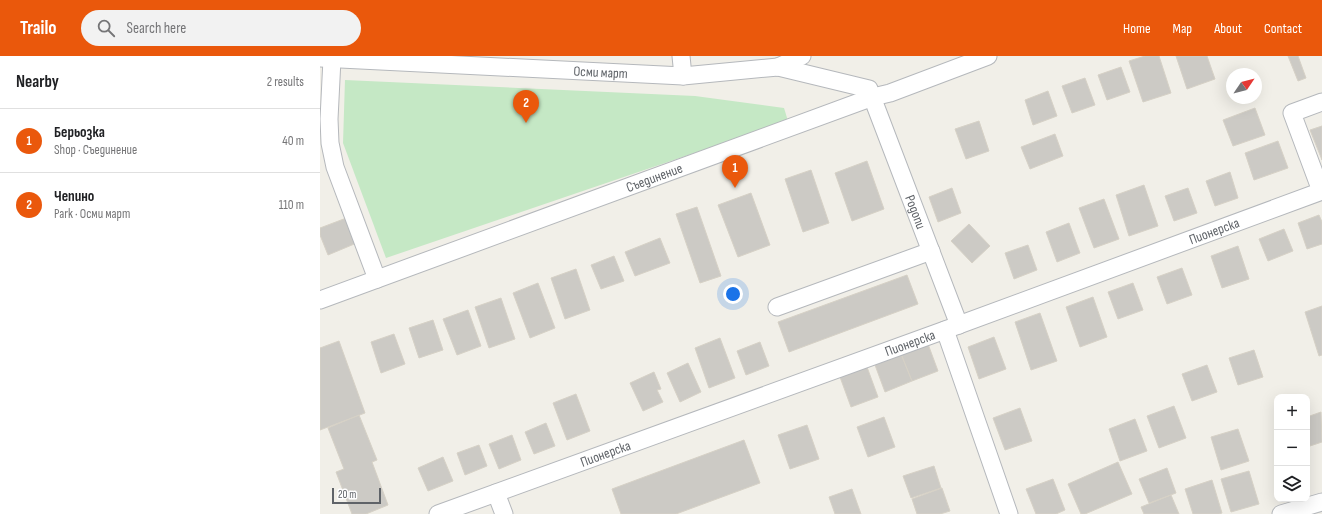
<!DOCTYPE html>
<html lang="en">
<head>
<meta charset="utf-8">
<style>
  body { margin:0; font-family:"Sofia Sans Condensed",sans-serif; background:#f2f2f2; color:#202124 }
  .controls { position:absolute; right:12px; bottom:12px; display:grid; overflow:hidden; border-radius:8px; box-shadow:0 4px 16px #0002 }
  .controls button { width:36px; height:36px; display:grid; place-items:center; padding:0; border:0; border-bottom:1px solid #e0e0e0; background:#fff; color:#202124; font:20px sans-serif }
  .compass { position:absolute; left:906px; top:12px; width:36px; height:36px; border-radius:50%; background:#fff; box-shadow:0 4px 16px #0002; rotate:55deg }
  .scale { position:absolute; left:12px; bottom:10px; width:49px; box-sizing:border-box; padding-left:4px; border:2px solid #5f6368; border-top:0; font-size:11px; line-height:14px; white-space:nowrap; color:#5f6368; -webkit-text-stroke:3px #fff; paint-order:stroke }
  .you { position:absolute; left:413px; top:238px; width:14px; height:14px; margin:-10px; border:3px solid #fff; border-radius:50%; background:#1a73e8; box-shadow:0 0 0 6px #1a73e833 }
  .badge { display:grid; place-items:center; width:26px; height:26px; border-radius:50%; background:#ea580c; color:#fff; font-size:13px; font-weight:700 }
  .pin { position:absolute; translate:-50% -33px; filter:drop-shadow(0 1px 2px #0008) }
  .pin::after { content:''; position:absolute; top:21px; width:14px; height:12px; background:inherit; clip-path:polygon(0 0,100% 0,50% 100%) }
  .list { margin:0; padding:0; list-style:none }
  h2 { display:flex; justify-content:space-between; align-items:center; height:52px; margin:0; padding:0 16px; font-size:17px }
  h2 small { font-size:13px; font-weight:400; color:#757577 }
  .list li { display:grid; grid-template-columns:26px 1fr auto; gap:12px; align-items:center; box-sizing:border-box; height:64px; padding:0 16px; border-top:1px solid #e0e0e0 }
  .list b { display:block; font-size:15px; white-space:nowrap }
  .list p { margin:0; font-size:13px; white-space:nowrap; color:#757577 }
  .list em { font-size:13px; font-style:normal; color:#757577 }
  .icon { flex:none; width:22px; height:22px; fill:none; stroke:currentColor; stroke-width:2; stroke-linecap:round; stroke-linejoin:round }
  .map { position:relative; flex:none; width:1002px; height:458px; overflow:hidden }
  header { display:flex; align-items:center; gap:24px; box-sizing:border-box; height:56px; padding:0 20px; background:#ea580c; color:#fff }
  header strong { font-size:19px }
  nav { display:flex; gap:22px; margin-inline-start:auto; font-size:14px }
  .search { width:280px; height:36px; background:#f2f2f2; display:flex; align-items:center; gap:10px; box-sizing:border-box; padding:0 14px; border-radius:22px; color:#757577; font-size:15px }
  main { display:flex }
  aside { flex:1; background:#fff }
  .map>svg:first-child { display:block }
</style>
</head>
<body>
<header>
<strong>Trailo</strong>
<div class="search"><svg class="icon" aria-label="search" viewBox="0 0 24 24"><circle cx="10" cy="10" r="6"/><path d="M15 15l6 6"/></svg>Search here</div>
<nav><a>Home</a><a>Map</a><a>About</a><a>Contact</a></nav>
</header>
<main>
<aside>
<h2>Nearby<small>2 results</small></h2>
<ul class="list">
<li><span class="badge">1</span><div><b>Берьозка</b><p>Shop · Съединение</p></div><em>40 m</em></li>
<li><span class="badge">2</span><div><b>Чепино</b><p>Park · Осми март</p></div><em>110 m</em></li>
</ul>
</aside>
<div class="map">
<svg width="1002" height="458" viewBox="0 0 1002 458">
  <rect width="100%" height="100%" fill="#f1efe8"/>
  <!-- green -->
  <path fill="#c5e8c5" d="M25,24l350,16 89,12 4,13 -402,137 -43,-115z"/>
  <!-- building -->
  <path fill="#cccac5" stroke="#d6d1c6" d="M825,0h14l12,37 -28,9 -14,-41z
    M856,0h31l8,23 -28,10z
    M968,0h10l8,22 -8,3z
    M801,11l9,25 -23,8 -9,-25z
    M765,22l10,27 -23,8 -10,-27z
    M728,35l9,25 -24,9 -8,-25z
    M935,52l10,27 -32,11 -10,-26z
    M659,65l10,30 -23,8 -11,-30z
    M1002,70v34l-12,-30z
    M735,78l8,22 -33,13 -9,-22z
    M958,85l10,27 -34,12 -9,-27z
    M547,105l17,48 -32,12 -17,-48z
    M491,114l18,53 -26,9 -18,-53z
    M910,116l8,26 -23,8 -9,-25z
    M824,129l14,41 -29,10 -13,-41z
    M632,132l9,25 -23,9 -9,-25z
    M868,132l9,25 -23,8 -9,-25z
    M431,137l19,52 -32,12 -20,-52z
    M784,143l15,40 -25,9 -15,-40z
    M377,151l24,69 -21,7 -24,-69z
    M999,159l3,7v22l-15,5 -9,-26z
    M29,161l10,25 -31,13 -8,-20v-7z
    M749,167l11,30 -23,9 -11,-30z
    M649,168l21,22 -18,17 -21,-22z
    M964,173l9,22 -25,10 -9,-22z
    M340,182l10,25 -35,13 -10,-24z
    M708,189l9,25 -23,9 -9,-26z
    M918,190l11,33 -27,9 -11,-32z
    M294,200l10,25 -23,8 -10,-24z
    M862,212l10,27 -25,9 -10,-27z
    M256,213l14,41 -25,9 -14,-41z
    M587,219l11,29 -129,48 -11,-30z
    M218,227l17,45 -25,10 -17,-45z
    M813,227l10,27 -25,9 -10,-27z
    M773,241l14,40 -27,10 -14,-40z
    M181,242l14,41 -26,9 -14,-41z
    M1002,250v49l-3,1 -14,-44z
    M148,254l13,36 -24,9 -14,-36z
    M720,257l17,48 -26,9 -16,-48z
    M113,264l10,30 -24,8 -10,-30z
    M74,278l11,30 -24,9 -10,-31z
    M674,281l12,32 -27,10 -11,-32z
    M400,282l15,40 -26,10 -14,-40z
    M19,285l26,72 -45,17v-82z
    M440,286l9,24 -23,9 -9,-24z
    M608,288l10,27 -26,10 -11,-27z
    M934,294l9,27 -25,8 -9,-27z
    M581,298l11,27 -27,11 -10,-27z
    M368,307l13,29 -21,10 -13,-29z
    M887,309l10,27 -25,9 -10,-27z
    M547,311l11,30 -27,10 -11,-30z
    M334,316l7,17 -4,1 6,12 -20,9 -13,-28z
    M256,338l14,37 -23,9 -14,-37z
    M854,350l12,32 -27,10 -12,-32z
    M700,352l12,33 -27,9 -12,-32z
    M1001,356l1,30 -15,5v-30z
    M39,359l18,45 -5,2 16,43 -22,9h-14l-16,-42 8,-3 -16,-41z
    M564,361l11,30 -27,10 -11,-30z
    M815,363l12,32 -27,10 -11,-32z
    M226,367l9,23 -21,8 -9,-22z
    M487,369l12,34 -29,10 -12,-34z
    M918,373l11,32 -28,9 -10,-33z
    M192,379l9,25 -22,9 -10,-25z
    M424,384l16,43 -84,31h-55l-9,-25z
    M159,389l8,21 -22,9 -8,-22z
    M123,401l10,24 -25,10 -10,-23z
    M798,406l14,32 -47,20h-4l-13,-30z
    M614,410l7,22 -30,10 -8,-22z
    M847,412l9,25 -27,10 -10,-24z
    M929,415l10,33 -28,8 -10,-33z
    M733,423l12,31 -9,4h-20l-10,-25z
    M892,424l10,33 -3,1h-26l-8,-25z
    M622,432l8,23 -10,3h-23l-5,-15z
    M532,433l9,25h-26l-6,-17z
    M851,439l8,19h-35l-3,-7z"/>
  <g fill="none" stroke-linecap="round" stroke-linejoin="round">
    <defs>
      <g id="minor">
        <path d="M361,0l2,20"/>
        <path id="s1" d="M0,2l363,18 95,-9 91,22 90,236"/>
        <path d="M12,3l-3,60 1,24 5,24 42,112"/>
        <path d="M458,11l24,-11"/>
        <path d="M1001,135l-29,-78 30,-11"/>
        <path id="s2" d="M0,244l553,-203 17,-4 98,-37"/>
        <path d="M457,251l154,-56"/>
        <path d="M625,274l64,184"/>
        <path d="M176,437l8,21"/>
        <path id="s3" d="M118,458l507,-184 377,-139"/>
        <path d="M961,458l41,-12"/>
      </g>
    </defs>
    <!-- minor casing -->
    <use href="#minor" stroke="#b5b8bc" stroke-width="19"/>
    <!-- minor -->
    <use href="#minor" stroke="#fff" stroke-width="17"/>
  </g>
  <g text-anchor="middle" stroke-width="4" stroke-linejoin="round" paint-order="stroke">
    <!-- street labels -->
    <g font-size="14" fill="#5f6368" stroke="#fff">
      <text dy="5" stroke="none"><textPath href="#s1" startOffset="281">Осми март</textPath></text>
      <text dy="5" stroke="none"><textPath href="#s2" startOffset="356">Съединение</textPath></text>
      <text dy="5" stroke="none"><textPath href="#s1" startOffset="684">Родопи</textPath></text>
      <text dy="5" stroke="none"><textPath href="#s3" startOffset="826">Пионерска</textPath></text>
      <text dy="5" stroke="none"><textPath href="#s3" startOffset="502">Пионерска</textPath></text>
      <text dy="5" stroke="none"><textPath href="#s3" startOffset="178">Пионерска</textPath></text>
    </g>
  </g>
</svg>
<div class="controls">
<button>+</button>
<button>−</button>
<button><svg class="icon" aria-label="layers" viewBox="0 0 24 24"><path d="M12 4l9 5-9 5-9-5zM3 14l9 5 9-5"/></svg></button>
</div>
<svg class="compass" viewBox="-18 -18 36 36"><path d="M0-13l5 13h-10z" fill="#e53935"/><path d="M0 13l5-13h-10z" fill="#757577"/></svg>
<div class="scale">20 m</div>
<div class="you"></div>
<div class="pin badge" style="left:415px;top:132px">1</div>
<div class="pin badge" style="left:206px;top:67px">2</div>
</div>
</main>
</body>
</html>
